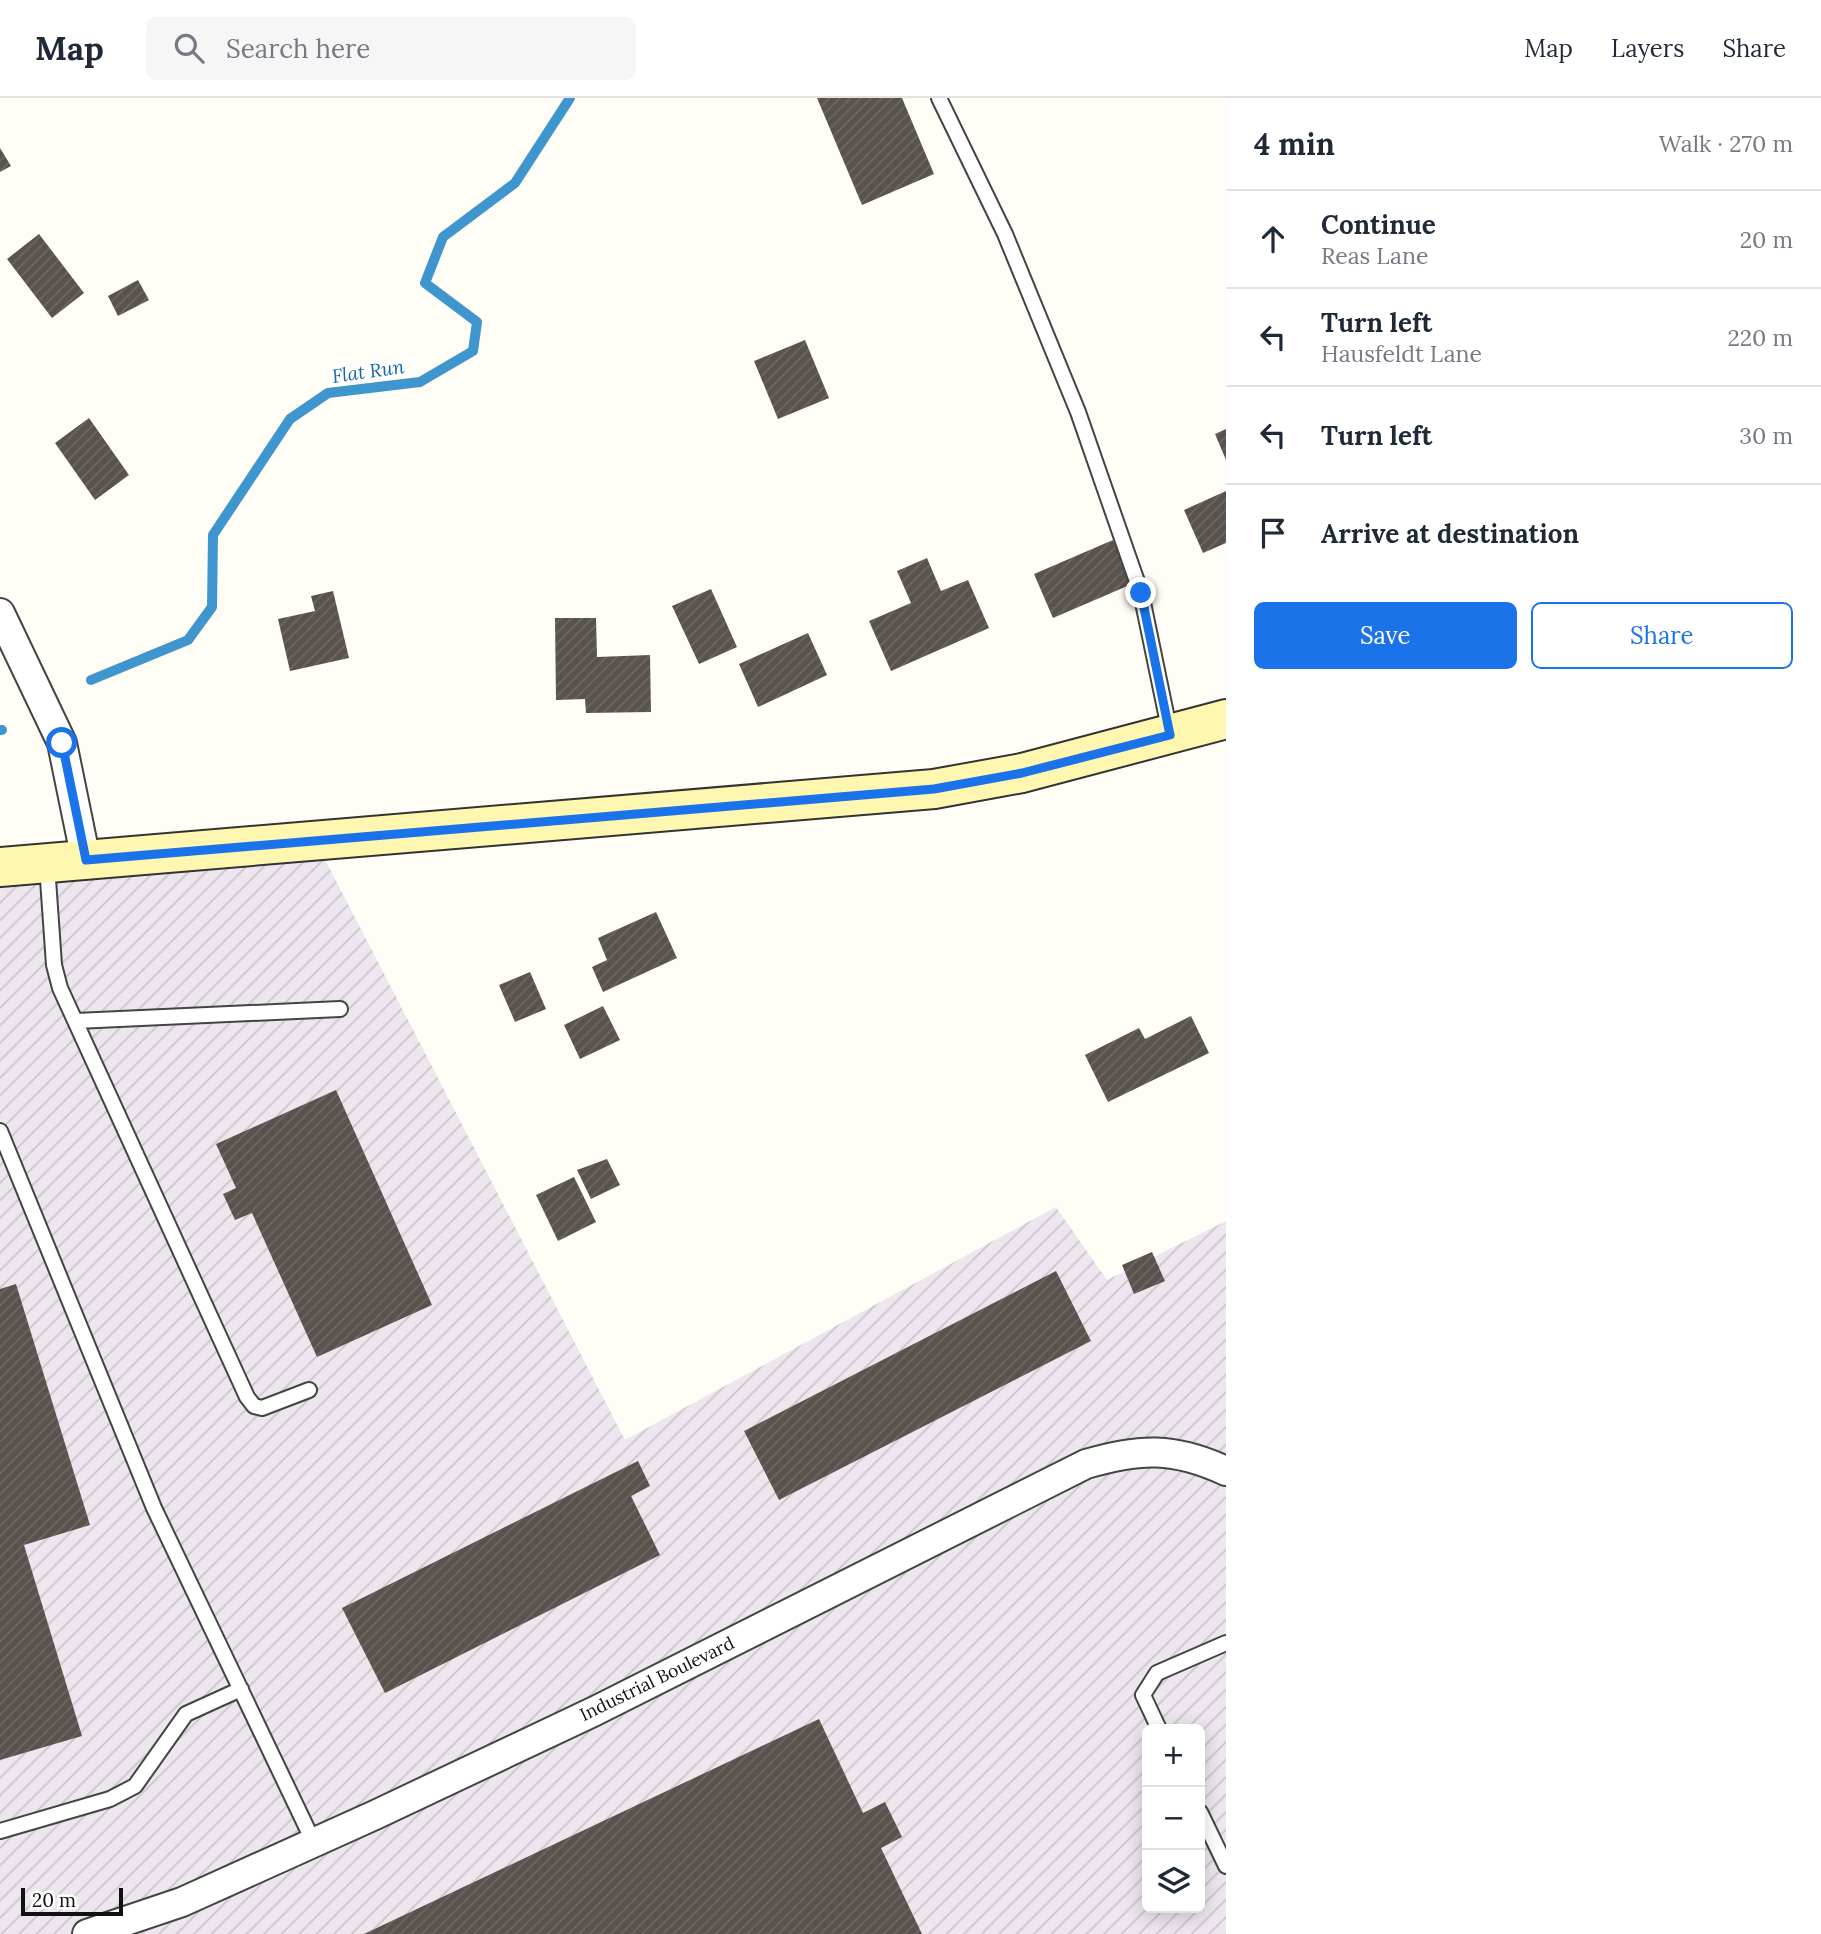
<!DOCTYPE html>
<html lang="en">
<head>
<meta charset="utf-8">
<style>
  body { margin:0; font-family:Lora,serif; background:#f6f6f7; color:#1f2937 }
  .controls { position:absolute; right:21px; bottom:21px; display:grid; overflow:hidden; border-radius:10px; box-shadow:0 4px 18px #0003 }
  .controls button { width:63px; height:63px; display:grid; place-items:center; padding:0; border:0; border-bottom:2px solid #e0e1e3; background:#fff; color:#1f2937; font:35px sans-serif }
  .scale { position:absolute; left:21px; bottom:18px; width:102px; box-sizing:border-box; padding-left:7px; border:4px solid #111; border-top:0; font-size:19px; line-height:24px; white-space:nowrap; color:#111; -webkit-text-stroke:5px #fff; paint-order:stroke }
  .stop { position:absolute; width:21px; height:21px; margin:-16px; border:5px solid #1a73e8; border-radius:50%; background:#fff }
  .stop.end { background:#1a73e8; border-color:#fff; box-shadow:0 2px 7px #0008 }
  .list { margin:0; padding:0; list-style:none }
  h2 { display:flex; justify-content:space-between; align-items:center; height:91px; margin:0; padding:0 28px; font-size:30px }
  h2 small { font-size:23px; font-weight:400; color:#747a83 }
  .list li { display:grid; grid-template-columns:46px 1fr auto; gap:21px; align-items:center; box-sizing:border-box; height:98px; padding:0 28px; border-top:2px solid #e0e1e3 }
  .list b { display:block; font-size:26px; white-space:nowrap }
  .list p { margin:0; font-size:23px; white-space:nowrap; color:#747a83 }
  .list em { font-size:23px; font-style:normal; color:#747a83 }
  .actions { display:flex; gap:14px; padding:21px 28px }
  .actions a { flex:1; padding:16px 0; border:2px solid #1a73e8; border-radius:10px; text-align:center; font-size:24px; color:#1a73e8 }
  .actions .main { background:#1a73e8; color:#fff }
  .icon { flex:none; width:38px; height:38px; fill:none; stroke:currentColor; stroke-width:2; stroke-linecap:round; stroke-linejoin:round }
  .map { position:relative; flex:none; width:1226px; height:1836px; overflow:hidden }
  header { display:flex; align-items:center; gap:42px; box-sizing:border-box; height:98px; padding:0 35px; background:#fff; border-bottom:2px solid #e0e1e3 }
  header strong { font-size:33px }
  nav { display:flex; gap:38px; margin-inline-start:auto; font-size:24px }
  .search { width:490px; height:63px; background:#f6f6f7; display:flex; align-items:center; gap:18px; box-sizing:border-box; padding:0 24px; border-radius:10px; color:#747a83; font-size:26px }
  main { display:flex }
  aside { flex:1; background:#fff }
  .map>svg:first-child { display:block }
</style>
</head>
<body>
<header>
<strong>Map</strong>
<div class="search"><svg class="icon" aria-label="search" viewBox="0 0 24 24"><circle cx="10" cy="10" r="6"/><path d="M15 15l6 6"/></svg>Search here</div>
<nav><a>Map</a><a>Layers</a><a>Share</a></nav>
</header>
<main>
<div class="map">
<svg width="1226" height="1836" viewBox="0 0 1226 1836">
  <defs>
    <pattern id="industrial-furrows" width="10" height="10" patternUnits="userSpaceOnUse" patternTransform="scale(1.75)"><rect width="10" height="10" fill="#eee6ef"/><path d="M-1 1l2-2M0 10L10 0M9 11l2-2" fill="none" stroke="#cbc4cc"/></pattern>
    <pattern id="building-hatch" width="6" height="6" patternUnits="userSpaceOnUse" patternTransform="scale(1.75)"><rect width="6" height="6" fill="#5a524d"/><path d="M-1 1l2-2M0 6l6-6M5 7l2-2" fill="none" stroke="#6d6662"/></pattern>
  </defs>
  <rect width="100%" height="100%" fill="#fffdf5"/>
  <!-- industrial -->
  <path fill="url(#industrial-furrows)" fill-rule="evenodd" d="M316,744l309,598 431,-233 51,73 119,-59v713h-1226v-1067zM1147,1631h53v179h-53z"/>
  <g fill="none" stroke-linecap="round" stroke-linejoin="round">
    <!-- stream -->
    <path stroke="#3f96cf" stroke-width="10" d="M91,582l97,-40 24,-33 1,-72 77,-116 38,-26 92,-11 53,-31 4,-29 -52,-39 18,-46 72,-54 55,-85
      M0,632h2"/>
  </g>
  <!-- building -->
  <path fill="url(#building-hatch)" d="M817,0h85l32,76 -72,31z
    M0,50l11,18 -11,6z
    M39,136l45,59 -32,25 -45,-59z
    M138,182l11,20 -31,16 -10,-20z
    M805,242l24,58 -51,21 -24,-58z
    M89,320l40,57 -34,25 -40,-57z
    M1226,331v31l-11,-26z
    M1226,393v52l-23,10 -19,-43z
    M1113,442l19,44 -79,34 -19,-44z
    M927,460l14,33 27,-11 21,48 -98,43 -22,-50 42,-18 -14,-32z
    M711,491l26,58 -38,17 -27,-58z
    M333,493l16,67 -59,13 -12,-52 37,-8 -4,-15z
    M555,520h41l1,39 53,-2 1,57 -65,1 -1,-14 -29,1z
    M808,535l19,42 -69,32 -19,-43z
    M656,814l21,46 -74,34 -11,-25 15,-7 -9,-22z
    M530,874l16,37 -31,13 -16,-37z
    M603,908l17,34 -40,19 -16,-34z
    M1191,918l18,37 -101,49 -23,-47 54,-27 6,11z
    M336,992l96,215 -115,52 -65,-144 -17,7 -12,-26 13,-6 -20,-44z
    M607,1061l13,26 -29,14 -14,-29z
    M574,1079l22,45 -38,19 -22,-46z
    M1152,1154l13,29 -31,13 -12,-29z
    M1056,1173l35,70 -312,159 -35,-69z
    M16,1186l74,241 -66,20 58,191 -82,24v-471z
    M638,1363l12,25 -19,10 29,59 -275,138 -43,-85z
    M819,1621l44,94 22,-11 17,35 -21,11 41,86h-558z"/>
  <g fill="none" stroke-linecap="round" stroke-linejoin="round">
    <defs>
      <path id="lane" d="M939,0l66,136 73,178 63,181 29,140
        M47,767l7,100 6,23 187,409 7,9 8,2 47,-18
        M76,923l264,-12
        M0,1033l154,377 160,335
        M1159,1631l-16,-34 14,-22 69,-30
        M1200,1714l26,54
        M0,1733l110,-32 25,-13 51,-72 55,-25"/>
      <path id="street" d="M0,515l62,130 24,117
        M87,1836l95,-32 193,-87 220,-104 491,-247c54,-16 88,-17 140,7"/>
      <path id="secondary" d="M0,769l934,-78 88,-16 204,-54"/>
    </defs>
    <!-- lane casing -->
    <use href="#lane" stroke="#444" stroke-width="18"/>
    <!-- street casing -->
    <use href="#street" stroke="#444" stroke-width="32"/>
    <!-- secondary casing -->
    <use href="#secondary" stroke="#333" stroke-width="42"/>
    <!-- lane -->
    <use href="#lane" stroke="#fff" stroke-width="14"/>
    <!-- street -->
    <use href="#street" stroke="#fff" stroke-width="28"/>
    <!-- secondary -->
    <use href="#secondary" stroke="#fff6b0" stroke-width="38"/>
  </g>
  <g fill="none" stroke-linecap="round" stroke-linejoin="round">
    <!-- route -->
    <path stroke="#1a73e8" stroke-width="9" d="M62,645l24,117 848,-71 88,-16 148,-38 -29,-142"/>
  </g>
  <g text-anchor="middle" stroke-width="7" stroke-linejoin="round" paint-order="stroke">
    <!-- street labels -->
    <g font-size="18" fill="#111" stroke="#fff">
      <text transform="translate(657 1581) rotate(-26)" y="6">Industrial Boulevard</text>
    </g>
    <!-- water labels -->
    <g font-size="19" font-style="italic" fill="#1768a6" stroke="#fff">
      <text transform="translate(368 273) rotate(-8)" y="7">Flat Run</text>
    </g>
  </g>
</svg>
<div class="controls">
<button>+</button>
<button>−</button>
<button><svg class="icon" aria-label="layers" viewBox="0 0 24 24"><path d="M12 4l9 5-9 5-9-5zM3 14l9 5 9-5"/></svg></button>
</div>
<div class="scale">20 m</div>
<div class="stop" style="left:62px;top:645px"></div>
<div class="stop end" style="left:1141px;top:495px"></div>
</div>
<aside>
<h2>4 min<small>Walk · 270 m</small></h2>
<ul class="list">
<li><svg class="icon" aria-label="ahead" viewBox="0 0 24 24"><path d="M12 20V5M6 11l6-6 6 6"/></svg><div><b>Continue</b><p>Reas Lane</p></div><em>20 m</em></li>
<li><svg class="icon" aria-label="left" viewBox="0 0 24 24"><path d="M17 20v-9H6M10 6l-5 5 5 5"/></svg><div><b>Turn left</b><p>Hausfeldt Lane</p></div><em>220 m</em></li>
<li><svg class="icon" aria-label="left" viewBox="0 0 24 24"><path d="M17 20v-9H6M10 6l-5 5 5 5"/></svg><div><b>Turn left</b></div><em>30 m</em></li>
<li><svg class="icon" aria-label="arrive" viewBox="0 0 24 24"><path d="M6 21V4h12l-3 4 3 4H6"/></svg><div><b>Arrive at destination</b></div></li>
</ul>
<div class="actions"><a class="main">Save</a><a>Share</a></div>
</aside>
</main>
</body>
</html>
